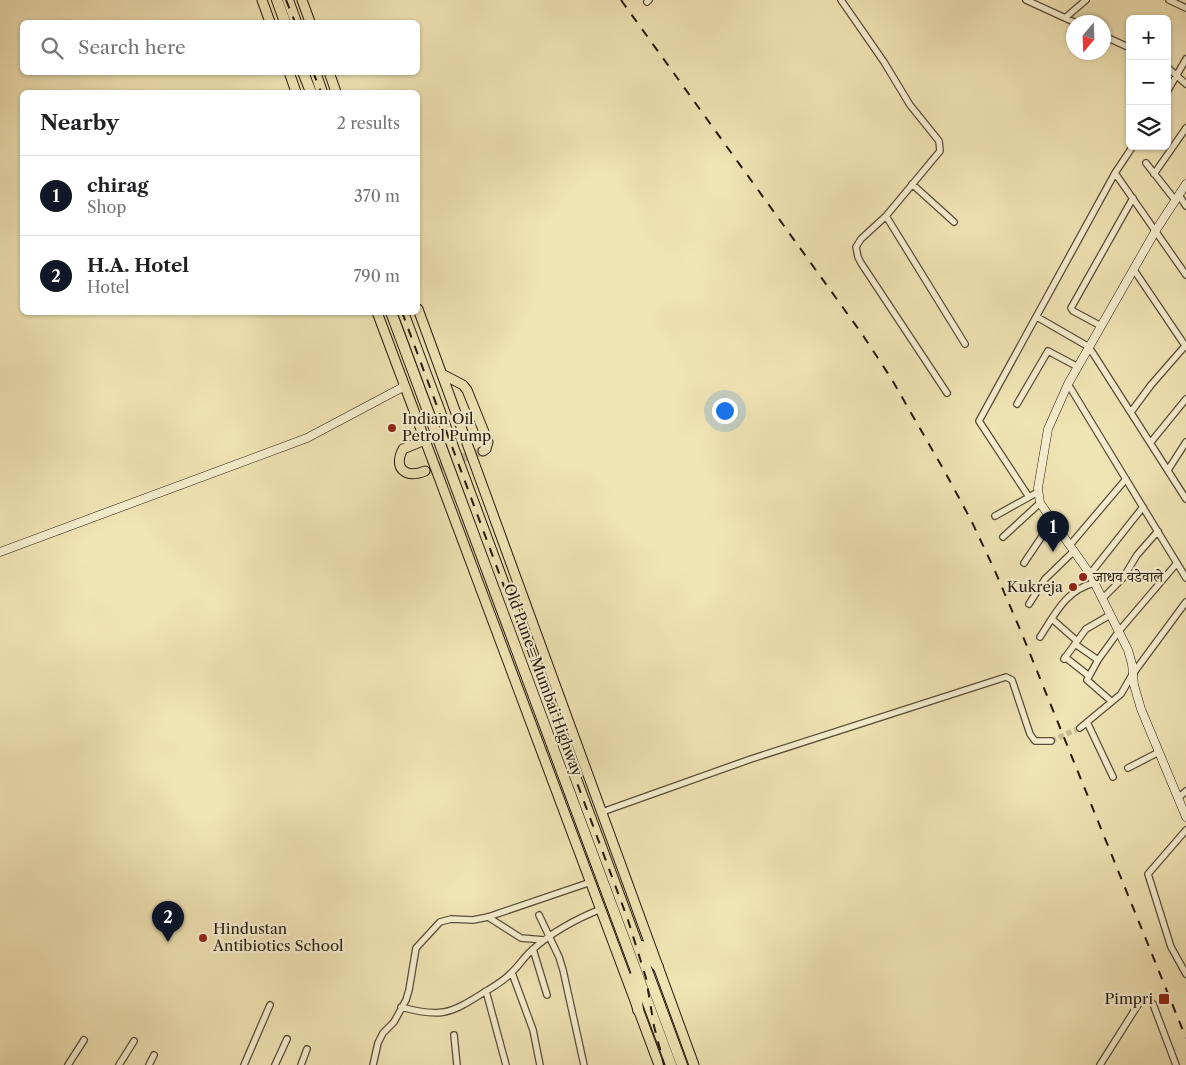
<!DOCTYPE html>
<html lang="en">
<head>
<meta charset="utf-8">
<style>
  body { margin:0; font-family:"Libre Caslon Text","Noto Serif Devanagari",serif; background:#f6f6f6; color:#202124 }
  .controls { position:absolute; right:15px; top:15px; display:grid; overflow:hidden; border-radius:8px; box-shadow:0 1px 4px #0004 }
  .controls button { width:45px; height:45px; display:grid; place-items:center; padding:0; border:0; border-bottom:1px solid #e0e0e0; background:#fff; color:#202124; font:25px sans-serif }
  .compass { position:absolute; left:1066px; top:15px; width:45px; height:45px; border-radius:50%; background:#fff; box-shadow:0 1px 4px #0004; rotate:199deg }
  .you { position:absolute; left:724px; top:410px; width:18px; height:18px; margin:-12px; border:4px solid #fff; border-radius:50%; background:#1a73e8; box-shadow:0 0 0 8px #1a73e833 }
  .badge { display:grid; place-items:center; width:32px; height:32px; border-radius:50%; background:#111827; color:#fff; font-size:16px; font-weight:700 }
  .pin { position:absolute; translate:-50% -41px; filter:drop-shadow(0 1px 2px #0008) }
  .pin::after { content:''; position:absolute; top:26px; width:18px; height:15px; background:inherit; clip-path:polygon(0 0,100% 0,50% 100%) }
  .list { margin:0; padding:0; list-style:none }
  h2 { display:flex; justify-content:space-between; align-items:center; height:65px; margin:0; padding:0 20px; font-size:21px }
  h2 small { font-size:16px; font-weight:400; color:#757577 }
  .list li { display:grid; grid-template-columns:32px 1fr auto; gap:15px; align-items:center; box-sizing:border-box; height:80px; padding:0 20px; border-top:1px solid #e0e0e0 }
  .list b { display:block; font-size:19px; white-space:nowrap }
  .list p { margin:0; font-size:16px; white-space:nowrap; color:#757577 }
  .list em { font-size:16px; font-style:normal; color:#757577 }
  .icon { flex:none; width:28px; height:28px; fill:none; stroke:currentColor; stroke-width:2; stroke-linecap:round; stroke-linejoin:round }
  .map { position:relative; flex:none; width:1186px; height:1065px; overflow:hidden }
  .search { position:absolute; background:#fff; box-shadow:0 1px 4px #0004; left:20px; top:20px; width:400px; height:55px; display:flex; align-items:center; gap:12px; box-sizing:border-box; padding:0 18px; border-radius:8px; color:#757577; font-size:19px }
  .panel { position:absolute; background:#fff; box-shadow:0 1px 4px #0004; left:20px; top:90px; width:400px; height:225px; border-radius:8px }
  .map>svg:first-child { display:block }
</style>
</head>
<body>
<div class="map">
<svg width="1186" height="1065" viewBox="0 0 1186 1065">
  <rect width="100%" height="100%" fill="#f0e3b4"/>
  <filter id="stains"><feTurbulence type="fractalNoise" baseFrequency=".004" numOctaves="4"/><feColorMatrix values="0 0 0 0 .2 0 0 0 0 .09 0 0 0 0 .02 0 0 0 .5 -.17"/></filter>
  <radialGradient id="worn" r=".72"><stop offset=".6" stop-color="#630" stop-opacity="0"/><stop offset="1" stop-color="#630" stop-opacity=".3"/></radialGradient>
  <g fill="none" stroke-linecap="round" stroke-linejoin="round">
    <!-- street-tunnel -->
    <path stroke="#c8bb93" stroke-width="5.5" stroke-dasharray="5.5 3" stroke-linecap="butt" d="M1051,741l29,-13"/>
    <!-- primary-tunnel -->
    <path stroke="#c8bb93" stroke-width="9" stroke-dasharray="9 4.5" stroke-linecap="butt" d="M425,471l58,-20"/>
    <defs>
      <path id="street" d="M841,0l43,62 26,43 29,36 1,10 -54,65 -25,23 -5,8 2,10 3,6 86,130
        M1026,0l48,22
        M1169,0l17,8
        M647,2l2,-2
        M1065,18l21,-18
        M1104,36l26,12
        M1167,67l19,17
        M1167,92l19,-33
        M1146,163l29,37
        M1115,173l71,102
        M1154,174l32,-46
        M912,184l42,38
        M1179,195l7,11
        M886,216l79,128
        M1134,270l52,77
        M1037,317l52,30 97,152
        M1101,326l-28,-15 -2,-3 62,-110
        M1068,384l118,194
        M1017,404l31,-53 30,16
        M1131,412l20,-27 34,-39
        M1151,442l35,-43
        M1168,470l18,-28
        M1029,497l-50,-76 136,-248 18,-27
        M995,516l43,-24
        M1003,537l37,-34
        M1070,545l56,-66
        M1024,563l29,-43
        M1090,574l53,-67
        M1102,599l21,-21 14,-23 21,-24
        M1029,604l16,-25 29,-28
        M1052,619l25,22
        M1040,637c15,-23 26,-47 54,-54
        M1075,644l23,16 21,-29 58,-68
        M1065,657l24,19
        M1064,659l22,-30 24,-14
        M1098,660l-11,20 24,21
        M1087,722l26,55
        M1080,728l41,-34 11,-19 54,-73
        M1128,768l31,-16
        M1178,798l8,-7
        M602,812l149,-53 255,-82 6,3 18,54 5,7h16
        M1186,830l-38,44 23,73 15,27
        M539,915l20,42 4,13 21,95
        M488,917l33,21 23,2
        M533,949l14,46
        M512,973l21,57 7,35
        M486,991l20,74
        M401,1007c39,11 49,7 82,-14 10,-6 21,-12 28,-20 8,-7 13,-16 21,-23 20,-18 44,-31 69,-41
        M454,1035l3,30
        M68,1065l16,-25
        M119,1065l15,-24
        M149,1065l5,-10
        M244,1065l26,-60
        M275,1065l12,-26
        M301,1065l6,-16
        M373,1065l5,-22 5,-10 11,-11 12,-22 3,-10 7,-42 24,-26 11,-3 22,1 15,-3 103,-35
        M1100,1065l41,-65h7l5,4 23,61"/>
      <path id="secondary" d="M1186,184l-30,46 -88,154 -20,45 -10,59 2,15 50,71 38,76 4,14 2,21 7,24 45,108
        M0,552l307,-114 98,-52"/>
      <path id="primary" d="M262,0l8,22
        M302,0l8,22
        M289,72l7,20
        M329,72l7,20
        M418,309l276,756
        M377,312l282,753
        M442,374l21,11 4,5 21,52 -2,7 -3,2
        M425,471c-20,8 -32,-3 -22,-22l22,-9"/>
      <path id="highway" d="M277,0l8,22
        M288,0l8,22
        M303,72l8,20
        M315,72l7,20
        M391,312l280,753
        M403,312l279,753
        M642,946l16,21
        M634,977l4,33"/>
    </defs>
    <!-- street casing -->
    <use href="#street" stroke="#594c39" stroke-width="8"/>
    <!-- secondary casing -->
    <use href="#secondary" stroke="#271a10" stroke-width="9"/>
    <!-- primary casing -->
    <use href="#primary" stroke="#271a10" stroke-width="11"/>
    <!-- highway casing -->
    <use href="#highway" stroke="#271a10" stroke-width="12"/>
    <!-- street -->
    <use href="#street" stroke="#f5edce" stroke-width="5.5"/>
    <!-- secondary -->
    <use href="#secondary" stroke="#f5edce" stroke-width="8"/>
    <!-- primary -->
    <use href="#primary" stroke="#f0e3b4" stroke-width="9"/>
    <!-- highway -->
    <use href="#highway" stroke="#f0e3b4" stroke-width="10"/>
    <!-- rail -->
    <path stroke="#271a10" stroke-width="2" stroke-dasharray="9 9" stroke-linecap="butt" d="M286,0l9,22
      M621,0l241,334 29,44 54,94 26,48 24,51 27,63 164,404
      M313,72l8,20
      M402,312l226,608 18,58 8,48 10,39"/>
  </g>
  <!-- markers -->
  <g fill="#8f2418" stroke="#f5edce" stroke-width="2">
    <circle cx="392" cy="428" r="5"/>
    <circle cx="1083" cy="577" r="5"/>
    <circle cx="1073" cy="587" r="5"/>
    <circle cx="203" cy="938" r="5"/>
    <rect x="1158" y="993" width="12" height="12" rx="2.5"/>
  </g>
  <g text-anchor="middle" stroke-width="4.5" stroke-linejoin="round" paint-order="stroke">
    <!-- poi labels -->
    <g font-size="15" fill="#271a10" stroke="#f5edce" text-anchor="start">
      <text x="402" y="424">Indian Oil<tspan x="402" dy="17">Petrol Pump</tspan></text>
      <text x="1093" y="582">जाधव वडेवाले</text>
      <text x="1063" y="592" text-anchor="end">Kukreja</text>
      <text x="213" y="934">Hindustan<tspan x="213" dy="17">Antibiotics School</tspan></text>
      <text x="1153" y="1004" text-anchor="end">Pimpri</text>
    </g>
    <!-- street labels -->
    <g font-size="15" fill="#271a10" stroke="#f5edce">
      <text transform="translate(543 680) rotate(70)" y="5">Old Pune–Mumbai Highway</text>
    </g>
  </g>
  <rect width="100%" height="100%" filter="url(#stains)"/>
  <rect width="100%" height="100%" fill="url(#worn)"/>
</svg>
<div class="controls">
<button>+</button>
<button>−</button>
<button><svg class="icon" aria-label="layers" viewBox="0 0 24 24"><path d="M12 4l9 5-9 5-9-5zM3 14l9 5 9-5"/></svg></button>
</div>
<svg class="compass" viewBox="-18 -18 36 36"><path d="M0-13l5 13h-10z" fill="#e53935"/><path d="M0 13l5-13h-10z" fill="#757577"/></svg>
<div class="you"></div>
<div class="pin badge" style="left:1053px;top:552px">1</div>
<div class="pin badge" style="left:168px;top:942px">2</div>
<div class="search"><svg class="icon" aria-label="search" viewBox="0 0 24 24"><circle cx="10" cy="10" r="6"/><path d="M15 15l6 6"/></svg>Search here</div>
<section class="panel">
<h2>Nearby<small>2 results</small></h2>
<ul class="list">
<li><span class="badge">1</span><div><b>chirag</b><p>Shop</p></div><em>370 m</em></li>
<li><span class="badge">2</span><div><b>H.A. Hotel</b><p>Hotel</p></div><em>790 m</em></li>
</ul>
</section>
</div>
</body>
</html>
